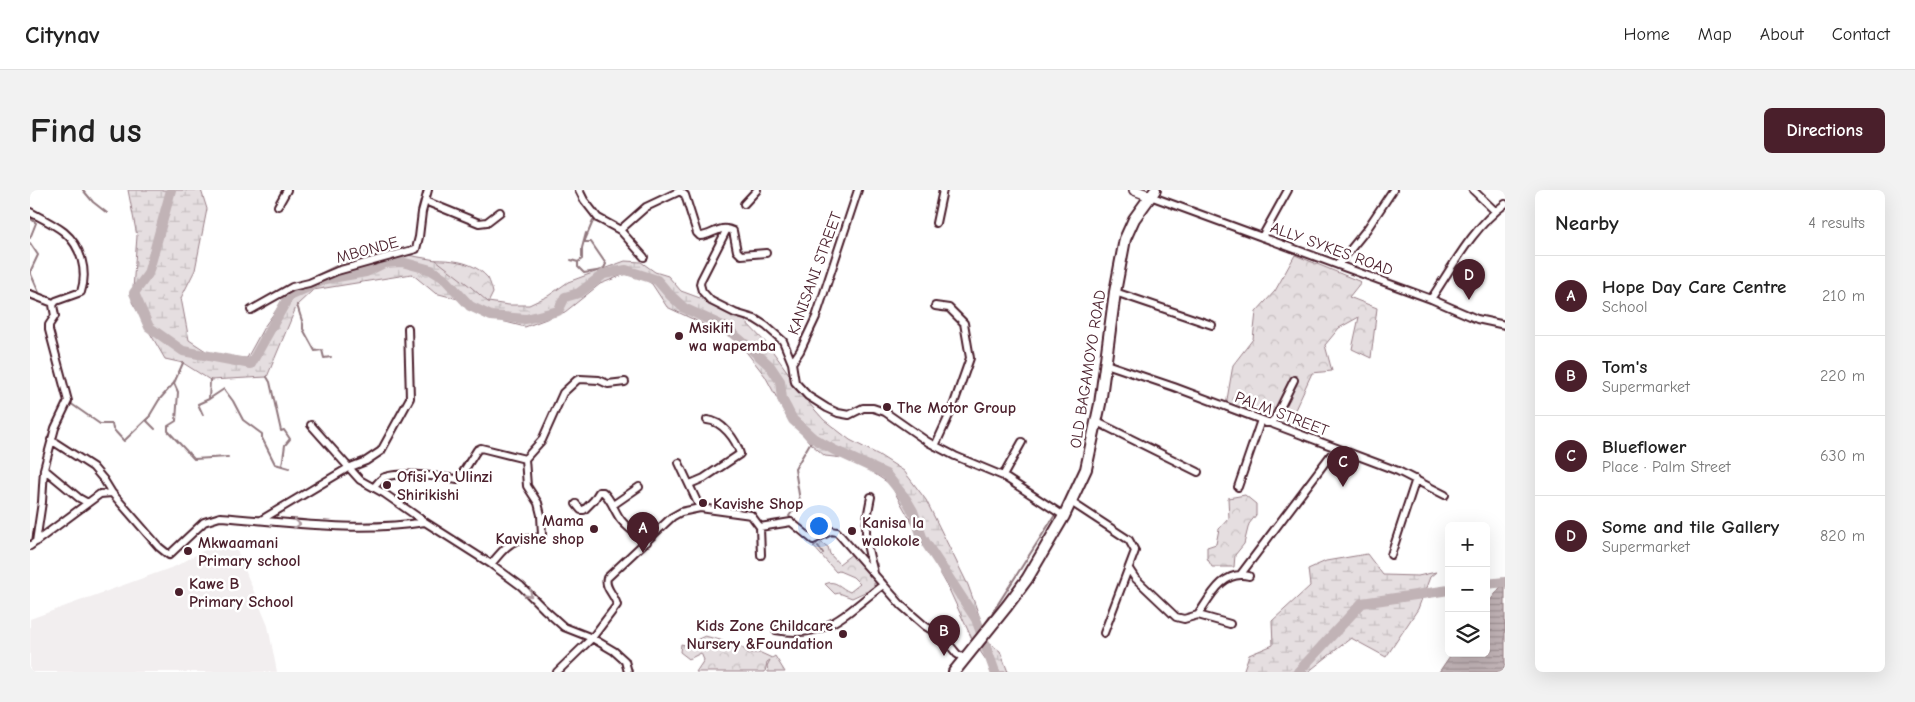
<!DOCTYPE html>
<html lang="en">
<head>
<meta charset="utf-8">
<style>
  body { margin:0; font-family:"Comic Neue",sans-serif; background:#f2f2f2; color:#222 }
  .controls { position:absolute; right:15px; bottom:15px; display:grid; overflow:hidden; border-radius:8px; box-shadow:0 5px 20px #0002 }
  .controls button { width:45px; height:45px; display:grid; place-items:center; padding:0; border:0; border-bottom:1px solid #e0e0e0; background:#fff; color:#222; font:25px sans-serif }
  .you { position:absolute; left:788px; top:335px; width:18px; height:18px; margin:-12px; border:4px solid #fff; border-radius:50%; background:#1a73e8; box-shadow:0 0 0 8px #1a73e833 }
  .badge { display:grid; place-items:center; width:32px; height:32px; border-radius:50%; background:#4a1f2b; color:#fff; font-size:16px; font-weight:700 }
  .pin { position:absolute; translate:-50% -41px; filter:drop-shadow(0 1px 2px #0008) }
  .pin::after { content:''; position:absolute; top:26px; width:18px; height:15px; background:inherit; clip-path:polygon(0 0,100% 0,50% 100%) }
  .list { margin:0; padding:0; list-style:none }
  h2 { display:flex; justify-content:space-between; align-items:center; height:65px; margin:0; padding:0 20px; font-size:21px }
  h2 small { font-size:16px; font-weight:400; color:#767676 }
  .list li { display:grid; grid-template-columns:32px 1fr auto; gap:15px; align-items:center; box-sizing:border-box; height:80px; padding:0 20px; border-top:1px solid #e0e0e0 }
  .list b { display:block; font-size:19px; white-space:nowrap }
  .list p { margin:0; font-size:16px; white-space:nowrap; color:#767676 }
  .list em { font-size:16px; font-style:normal; color:#767676 }
  .icon { flex:none; width:28px; height:28px; fill:none; stroke:currentColor; stroke-width:2; stroke-linecap:round; stroke-linejoin:round }
  .map { position:relative; flex:none; width:1475px; height:482px; overflow:hidden; border-radius:8px }
  header { display:flex; align-items:center; gap:30px; box-sizing:border-box; height:70px; padding:0 25px; background:#fff; border-bottom:1px solid #e0e0e0 }
  header strong { font-size:24px }
  nav { display:flex; gap:28px; margin-inline-start:auto; font-size:18px }
  .intro { display:flex; align-items:center; justify-content:space-between; box-sizing:border-box; height:120px; padding:0 30px }
  h1 { margin:0; font-size:35px }
  .button { padding:12px 22px; border-radius:8px; background:#4a1f2b; color:#fff; font-size:18px; font-weight:700 }
  main { display:flex; gap:30px; padding:0 30px }
  aside { flex:1; background:#fff; border-radius:8px; box-shadow:0 5px 20px #0002 }
  .map>svg:first-child { display:block }
</style>
</head>
<body>
<header>
<strong>Citynav</strong>
<nav><a>Home</a><a>Map</a><a>About</a><a>Contact</a></nav>
</header>
<div class="intro"><h1>Find us</h1><a class="button">Directions</a></div>
<main>
<div class="map">
<svg width="1475" height="482" viewBox="0 0 1475 482">
  <defs>
    <pattern id="forest-crowns" width="20" height="18" patternUnits="userSpaceOnUse" patternTransform="scale(1.25)"><rect width="20" height="18" fill="#e5dee0"/><path d="M2 6a3 3 0 1 1 6 0M12 15a3 3 0 1 1 6 0" fill="none" stroke="#c6bec0"/></pattern>
    <pattern id="wetland-marsh" width="20" height="14" patternUnits="userSpaceOnUse" patternTransform="scale(1.25)"><rect width="20" height="14" fill="#e5dee0"/><path d="M1 5h8M5 5V1M11 12h8M15 12V8" fill="none" stroke="#c6bec0"/></pattern>
    <pattern id="water-rules" width="6" height="5" patternUnits="userSpaceOnUse" patternTransform="scale(1.25)"><rect width="6" height="5" fill="#c1b3b6"/><path d="M0 2.5h6" fill="none" stroke="#9f9194"/></pattern>
  </defs>
  <rect width="100%" height="100%" fill="#fff"/>
  <filter id="ink" filterUnits="userSpaceOnUse"><feTurbulence type="fractalNoise" baseFrequency=".02" numOctaves="2"/><feDisplacementMap in="SourceGraphic" scale="10" xChannelSelector="R" yChannelSelector="G"/><feConvolveMatrix kernelMatrix="1 2 1 2 8 2 1 2 1" color-interpolation-filters="sRGB"/></filter>
  <g filter="url(#ink)">
    <!-- built -->
    <path fill="#f2eeef" d="M196,353l10,5 32,78 9,46h-247v-53l146,-53 27,-15z"/>
    <!-- forest -->
    <path fill="url(#forest-crowns)" stroke="#987e86" d="M1265,65l66,27 -12,15 28,11 -6,50 -19,-9 7,-32 -20,11 -14,17 7,26 -20,2 -25,54 -17,1 -45,-17 8,-46 20,-26 3,-27 19,-21z
      M369,71c29,0 68,-8 89,17 2,4 4,10 5,15l-8,16z
      M1215,305l11,9v11l-7,9 -5,20 -9,11 -1,12h-22l-5,-9v-11l9,-3 3,-15 10,-11 -1,-20z
      M789,351l9,6 2,7 9,10 13,-10 13,15 3,1 6,-7h3l2,12 7,5 -1,5 -11,-2v7l-3,3 -6,-1 -13,6 -13,-5 -4,1 -10,-10c11,-5 15,4 25,8l10,-8 -7,-7 -14,-6 -3,1 -23,-26 3,-1z
      M675,446l34,9 9,8h13l11,5 3,-2 10,16h-17l-1,-6 3,-6 -3,2 -2,10h-69l8,-12 -3,-7 -12,6 -9,-7 1,-8 4,1z"/>
    <!-- wetland -->
    <path fill="url(#wetland-marsh)" stroke="#987e86" d="M98,0h73l6,19 -12,61 -14,28 8,42 26,17 32,1 17,-31 18,-25 26,-23 56,-27 15,-2 57,10 35,27 17,15 21,3h20l19,-9 20,-14 57,-21 16,1 14,10 13,4 13,15 27,10 33,16 27,28 21,29 9,17 26,29 26,20 29,15 25,16 22,29 42,85 21,58 11,8 8,21h-17l-1,-6 -18,-27 -25,-54 -57,-101 -38,-25 -27,-3 -14,-12 -24,-27 -22,-41 -28,-36 -70,-33 -15,-23 -17,-11 -12,2 -23,9 -35,28 -40,15 -31,-8 -36,-20 -23,-6 -23,-19 -99,16 -16,15 -30,72 -57,3 -27,-17 -18,-4 -33,-57 5,-66z
      M1337,364l16,21 35,1 18,-4 -6,5 -12,32 -32,48 -35,-19 -43,34h-65l6,-17 24,-10 -1,-24 38,-35 -2,-17 18,-8z"/>
    <!-- water -->
    <path fill="url(#water-rules)" stroke="#91787e" d="M1475,391v91h-66l13,-19h34v-47z"/>
    <g fill="none" stroke-linecap="round" stroke-linejoin="round">
      <!-- stream -->
      <path stroke="#91787e" stroke-width="2" d="M53,0l10,12 14,11
        M0,28l6,5 -6,15
        M0,53l8,12 -8,17 10,23
        M541,70l7,2v5l6,6 19,-3 11,3
        M548,72l4,-3v-11l4,-15
        M573,80l3,-6 -15,-22h-6v-2l8,-19 10,3
        M267,115l6,19v5l12,22 7,-1 2,8 7,-1
        M153,173l-9,20 4,9 -2,29 -8,5v5l26,28 34,-2
        M237,187l3,5 11,49 3,-1 6,9 -5,6 -3,21 7,2
        M179,209l15,-10 9,12 10,19 19,14v4l13,26 7,2
        M40,213l30,21h12l1,5 11,12 26,-25
        M120,225l9,-15 15,-17
        M173,225l-5,-11 11,-5 1,-19
        M118,229l-1,2 8,8
        M763,331l-4,-5 11,-15 -5,-32 18,-31
        M788,356l5,7
        M950,442l75,-117"/>
      <!-- river -->
      <path stroke="#c1b3b6" stroke-width="10" d="M141,0l-23,84 -14,19 15,34 34,24 68,13 38,-68 37,-17 40,-7 18,-9 18,-1 29,8 13,8 26,28 21,10 35,3 32,-8 7,-14 14,-4 25,-19 22,-4 31,10 13,15 14,13 41,19 33,28 12,11 10,15 2,18 11,21 20,18 21,12 52,24 20,25 7,12 9,26 54,82 19,53
        M1456,394l19,-2
        M1268,482l64,-69 87,-13"/>
      <defs>
        <path id="street" d="M549,0l5,10 14,18 22,12 24,27
          M1443,0l22,21
          M1120,6l281,103 46,20 28,6
          M395,11l54,22 8,-1 13,-10
          M714,14l13,-14
          M248,16l9,-16
          M0,22c11,6 24,12 34,20 17,14 24,39 17,60l-25,9 -3,4 2,11 -6,9v5l19,71 -13,27 -11,41 -2,33 -6,40
          M906,33l7,-33
          M697,39l-26,51 -1,4 2,7 9,10 24,12 20,6 11,7 17,15 9,22 3,19 13,14 19,12 11,5 11,2 14,-7h10l12,4 43,30 27,14 48,20 61,40
          M590,40l26,-23 34,-16 5,4 12,38 3,3c12,0 20,-12 33,-5l4,20 4,4 25,-2
          M1232,47l26,-47
          M1308,75l29,-36 26,-39
          M1085,102l97,33
          M0,104l23,9
          M1401,109c22,-33 42,-72 74,-95
          M221,120l41,-23 17,-4 28,-12 79,-22 3,-12 3,-25 6,-22
          M762,173l8,-12 16,-34 42,-127
          M1076,174l68,23 224,84 47,24
          M1067,232l101,50
          M1236,233l5,-1 4,-4 19,-38
          M281,235l49,55 25,14 40,28 66,42 30,22 23,23 20,18 28,11 22,13 11,10 3,11
          M21,250l42,27 11,13 8,13
          M905,256l17,-37 18,-51 -6,-35 -15,-15 -14,-2
          M495,269l17,-19 21,-47 14,-13 3,-1 19,1 9,4 17,-2
          M649,273l21,45
          M14,279l35,29 9,5
          M973,286l19,-34
          M660,294l14,-6 36,-24c-4,-15 -18,-33 -33,-34
          M344,297c3,-3 7,-9 11,-10 16,-6 55,0 72,2l3,-2 17,-27 4,-2 44,11 2,27 11,17 3,12 1,20c-7,6 -15,2 -23,5 -12,3 -20,15 -28,24
          M1208,297l23,-67
          M841,307c-7,33 -7,40 2,72
          M1041,312l58,38 6,11 -31,82
          M546,314l5,6h3l10,-10 5,-8h4c9,8 11,19 18,28 7,9 17,15 26,22
          M583,315l26,-18
          M231,330l87,-52 18,-7 15,-10 29,-53 -2,-70
          M730,337l31,-5 22,18 18,-9 6,1 65,74 23,20 18,11 14,17 8,5
          M0,356l70,-52 12,-1 47,54 10,8 35,-33 16,-5c68,5 137,16 205,5
          M1361,365l25,-76
          M1099,379l6,9 41,39 8,2 14,-4 32,9
          M1211,384l95,-126
          M1168,425c12,-18 25,-46 51,-39
          M746,440c51,10 69,-17 107,-45
          M527,482l35,-34 25,-33c-2,-10 -13,-17 -10,-27l65,-61 9,-5 19,-4 51,7 9,12 1,28"/>
        <path id="secondary" d="M1104,0l16,6"/>
        <path id="primary" d="M924,482l53,-66 20,-27 37,-63 22,-47 14,-65 15,-112 10,-53 9,-20 21,-29"/>
      </defs>
      <!-- street casing -->
      <use href="#street" stroke="#4a1f2b" stroke-width="10"/>
      <!-- secondary casing -->
      <use href="#secondary" stroke="#4a1f2b" stroke-width="12"/>
      <!-- primary casing -->
      <use href="#primary" stroke="#4a1f2b" stroke-width="14"/>
      <!-- street -->
      <use href="#street" stroke="#fff" stroke-width="6"/>
      <!-- secondary -->
      <use href="#secondary" stroke="#fff" stroke-width="9"/>
      <!-- primary -->
      <use href="#primary" stroke="#fff" stroke-width="10"/>
    </g>
    <!-- one-way arrows -->
    <defs><path id="oneway-chevron" d="M-2-3.5L2.5 0L-2 3.5" fill="none" stroke-width="1.6" stroke-linecap="round" stroke-linejoin="round" transform="scale(1.25)"/></defs>
    <g stroke="#ae9aa0">
      <use href="#oneway-chevron" transform="translate(267 334) rotate(5)"/>
      <use href="#oneway-chevron" transform="translate(499 404) rotate(46)"/>
    </g>
  </g>
  <!-- markers -->
  <g fill="#4a1f2b" stroke="#fff" stroke-width="2">
    <circle cx="649" cy="146" r="5"/>
    <circle cx="857" cy="217" r="5"/>
    <circle cx="357" cy="295" r="5"/>
    <circle cx="673" cy="313" r="5"/>
    <circle cx="564" cy="339" r="5"/>
    <circle cx="822" cy="341" r="5"/>
    <circle cx="158" cy="361" r="5"/>
    <circle cx="149" cy="402" r="5"/>
    <circle cx="813" cy="444" r="5"/>
  </g>
  <g text-anchor="middle" stroke-width="5" stroke-linejoin="round" paint-order="stroke">
    <!-- street labels -->
    <g font-size="16" fill="#4a1f2b" stroke="#fff">
      <text transform="translate(1302 58) rotate(20)" y="6">ALLY SYKES ROAD</text>
      <text transform="translate(337 59) rotate(-15)" y="6">MBONDE</text>
      <text transform="translate(784 83) rotate(-70)" y="6">KANISANI STREET</text>
      <text transform="translate(1057 179) rotate(-81)" y="6">OLD BAGAMOYO ROAD</text>
      <text transform="translate(1252 223) rotate(21)" y="6">PALM STREET</text>
    </g>
    <!-- poi labels -->
    <g font-size="16" font-weight="bold" fill="#4a1f2b" stroke="#fff" text-anchor="start">
      <text x="659" y="143">Msikiti<tspan x="659" dy="18">wa wapemba</tspan></text>
      <text x="867" y="223">The Motor Group</text>
      <text x="367" y="292">Ofisi Ya Ulinzi<tspan x="367" dy="18">Shirikishi</tspan></text>
      <text x="683" y="319">Kavishe Shop</text>
      <text x="554" y="336" text-anchor="end">Mama<tspan x="554" dy="18">Kavishe shop</tspan></text>
      <text x="832" y="338">Kanisa la<tspan x="832" dy="18">walokole</tspan></text>
      <text x="168" y="358">Mkwaamani<tspan x="168" dy="18">Primary school</tspan></text>
      <text x="159" y="399">Kawe B<tspan x="159" dy="18">Primary School</tspan></text>
      <text x="803" y="441" text-anchor="end">Kids Zone Childcare<tspan x="803" dy="18">Nursery &amp;Foundation</tspan></text>
    </g>
  </g>
</svg>
<div class="controls">
<button>+</button>
<button>−</button>
<button><svg class="icon" aria-label="layers" viewBox="0 0 24 24"><path d="M12 4l9 5-9 5-9-5zM3 14l9 5 9-5"/></svg></button>
</div>
<div class="you"></div>
<div class="pin badge" style="left:613px;top:363px">A</div>
<div class="pin badge" style="left:914px;top:466px">B</div>
<div class="pin badge" style="left:1313px;top:297px">C</div>
<div class="pin badge" style="left:1439px;top:110px">D</div>
</div>
<aside>
<h2>Nearby<small>4 results</small></h2>
<ul class="list">
<li><span class="badge">A</span><div><b>Hope Day Care Centre</b><p>School</p></div><em>210 m</em></li>
<li><span class="badge">B</span><div><b>Tom's</b><p>Supermarket</p></div><em>220 m</em></li>
<li><span class="badge">C</span><div><b>Blueflower</b><p>Place · Palm Street</p></div><em>630 m</em></li>
<li><span class="badge">D</span><div><b>Some and tile Gallery</b><p>Supermarket</p></div><em>820 m</em></li>
</ul>
</aside>
</main>
</body>
</html>
